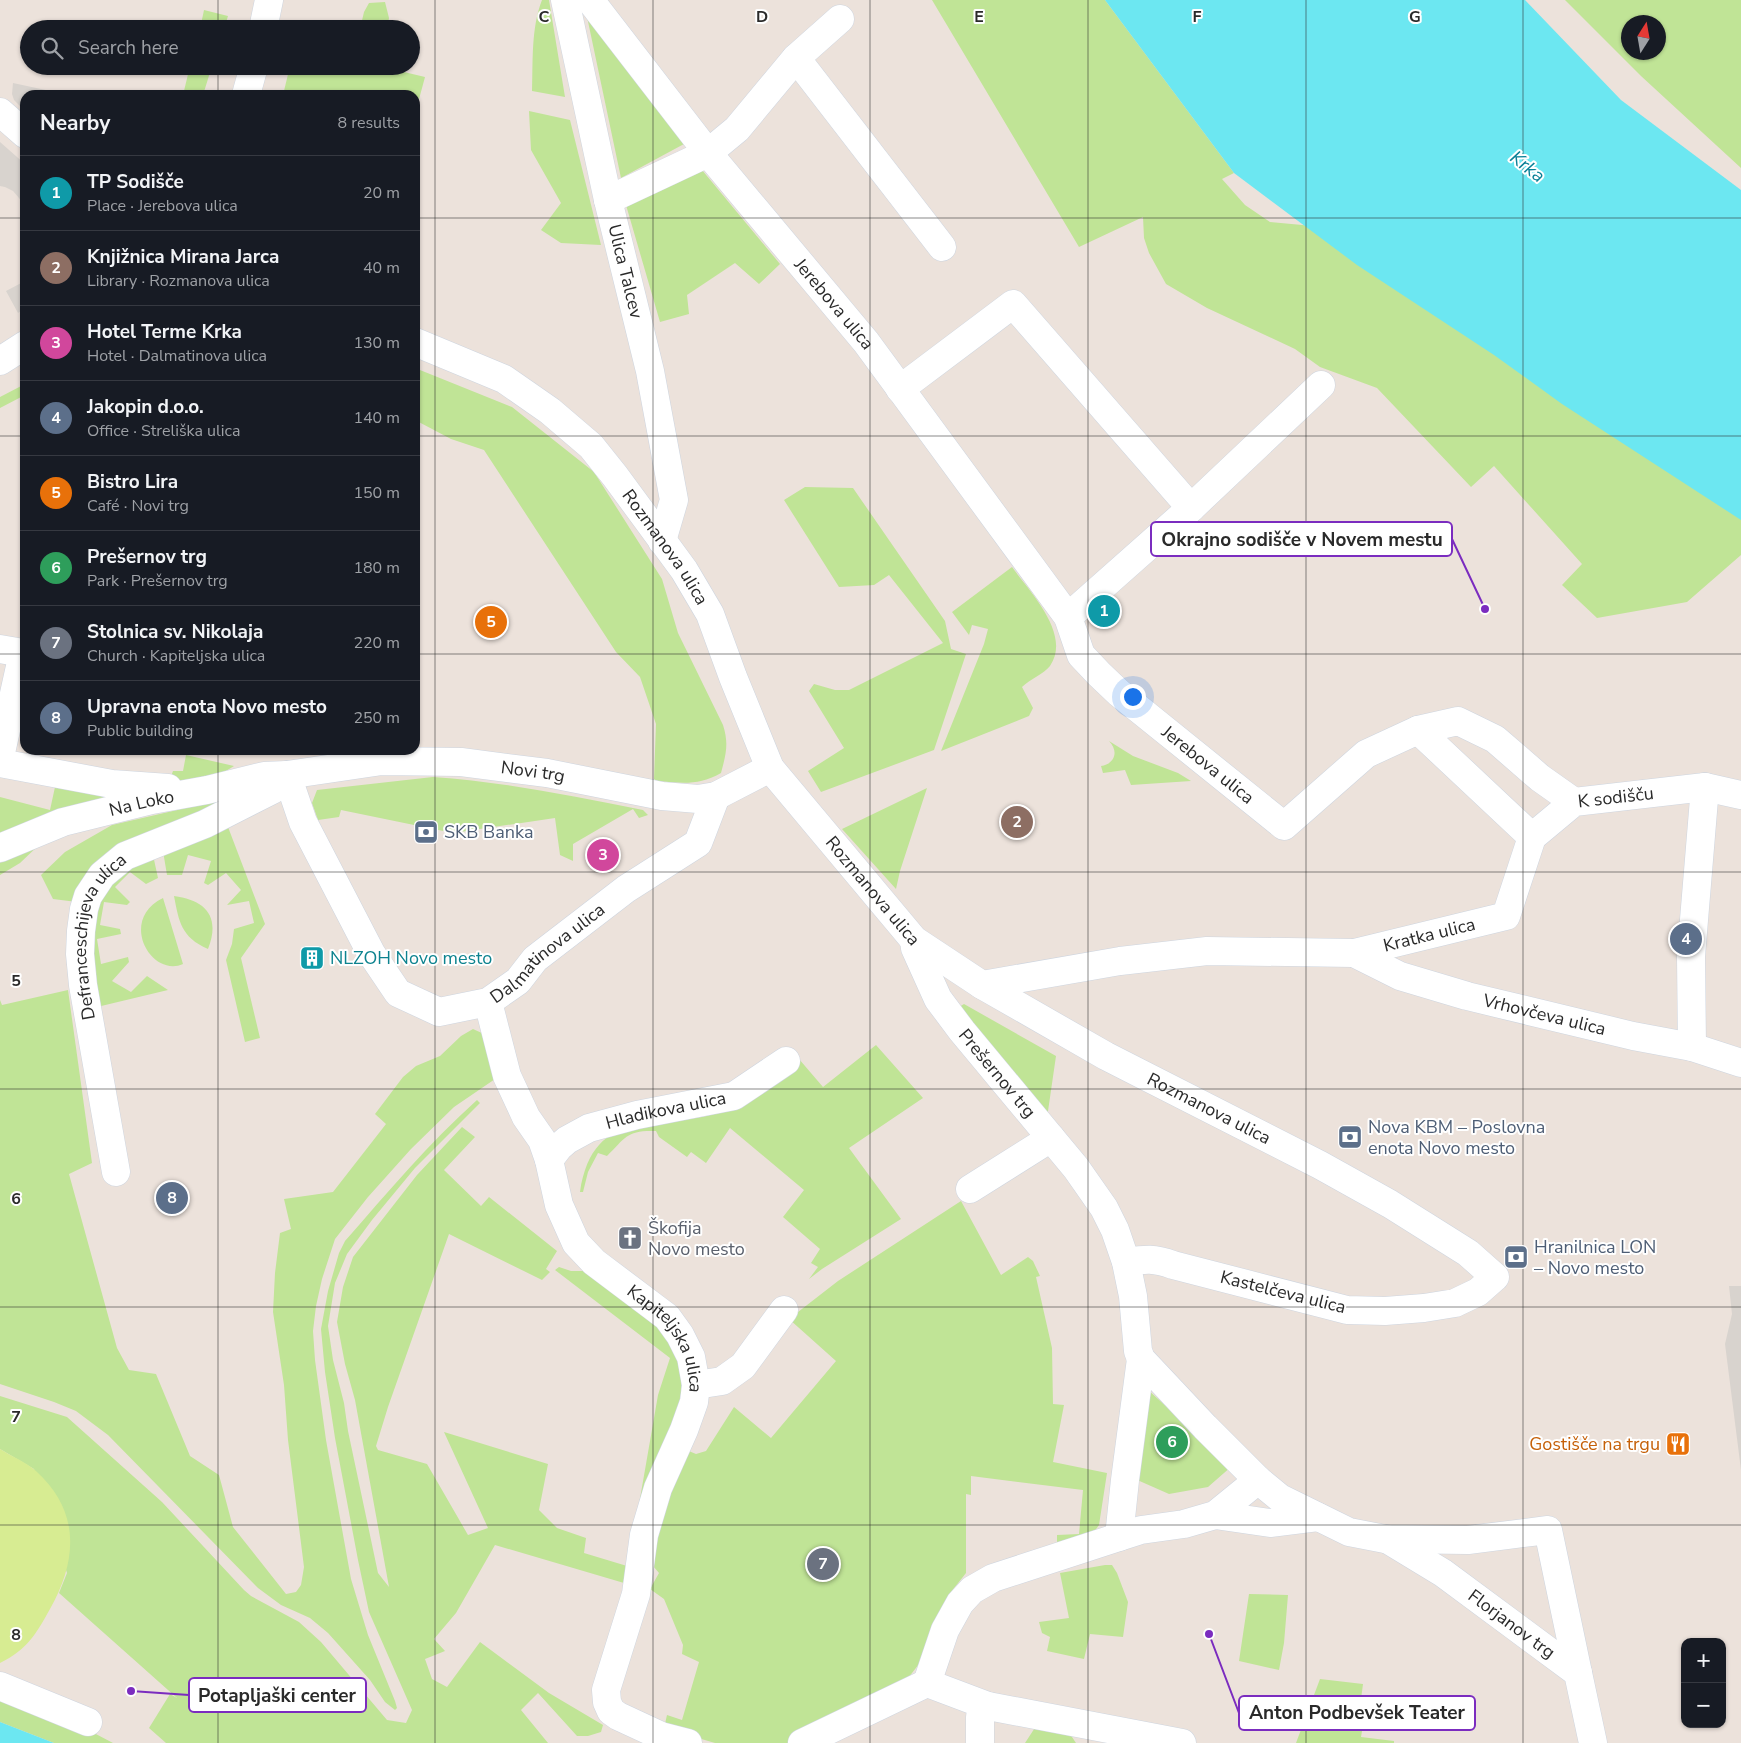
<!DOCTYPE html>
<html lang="en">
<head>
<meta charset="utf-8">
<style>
  body { margin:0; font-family:"Nunito Sans",sans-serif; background:#20242c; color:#f1f3f6 }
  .controls { position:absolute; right:15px; bottom:15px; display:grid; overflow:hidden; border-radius:10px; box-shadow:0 1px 4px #0004 }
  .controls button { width:45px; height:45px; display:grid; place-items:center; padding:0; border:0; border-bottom:1px solid #363941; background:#171b24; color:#f1f3f6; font:25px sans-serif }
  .compass { position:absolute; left:1621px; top:15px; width:45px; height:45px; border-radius:50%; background:#171b24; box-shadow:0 1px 4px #0004; rotate:11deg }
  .you { position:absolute; left:1132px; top:696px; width:18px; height:18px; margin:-12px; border:4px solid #fff; border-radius:50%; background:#1a73e8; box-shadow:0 0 0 8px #1a73e833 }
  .badge { display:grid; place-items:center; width:32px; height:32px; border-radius:50%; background:#3782fe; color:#fff; font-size:16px; font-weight:700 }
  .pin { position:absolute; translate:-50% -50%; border:2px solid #fff; box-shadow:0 1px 5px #0006 }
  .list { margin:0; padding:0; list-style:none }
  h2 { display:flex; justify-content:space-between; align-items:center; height:65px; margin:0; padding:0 20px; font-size:21px }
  h2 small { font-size:16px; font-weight:400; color:#9ea1a6 }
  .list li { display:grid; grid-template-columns:32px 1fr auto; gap:15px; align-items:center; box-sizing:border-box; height:75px; padding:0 20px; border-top:1px solid #363941 }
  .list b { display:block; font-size:19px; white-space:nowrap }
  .list p { margin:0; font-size:16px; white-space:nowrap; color:#9ea1a6 }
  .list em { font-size:16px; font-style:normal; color:#9ea1a6 }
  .icon { flex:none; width:28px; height:28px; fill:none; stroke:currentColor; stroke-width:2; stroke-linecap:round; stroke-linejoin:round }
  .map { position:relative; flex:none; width:1741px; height:1743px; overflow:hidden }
  .search { position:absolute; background:#171b24; box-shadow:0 1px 4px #0004; left:20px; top:20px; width:400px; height:55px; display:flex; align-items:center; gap:12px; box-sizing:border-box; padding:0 18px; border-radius:28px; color:#9ea1a6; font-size:19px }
  .panel { position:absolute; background:#171b24; box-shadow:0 1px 4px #0004; left:20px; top:90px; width:400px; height:665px; border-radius:15px }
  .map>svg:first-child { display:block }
</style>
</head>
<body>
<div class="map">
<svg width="1741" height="1743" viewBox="0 0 1741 1743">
  <rect width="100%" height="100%" fill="#ece2db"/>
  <!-- green -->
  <path fill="#c0e496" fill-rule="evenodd" d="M542,0h7l16,97 -33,-6c1,-30 -1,-63 10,-91z
    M932,0h173l129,173 -12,6 23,26 25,17 43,4 428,293v36l-54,47 -90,16 -35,-33 20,-21 -88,-98 -23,21 -94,-99 -57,-21 -25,-18 -88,-41 -41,-24 -17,-31 -5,-15 -1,-21 -64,30z
    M1565,0h176v168l-100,-92zM1658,22v30h-30v-30z
    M385,2l4,16 -2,11h-27l4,-17 5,-9z
    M204,10l24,6 -4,13h-24z
    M586,12l98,132 -63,34z
    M190,66h22l-9,29h-20z
    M290,66h89l46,11 -10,37v-19h-132z
    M529,111l41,9 31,125 -40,-2 -20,-13 20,-27 -30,-53z
    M702,170l78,94 -21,20 -24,-21 -48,32 2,19 -29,8 -34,-117z
    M415,368l97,39 82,65 68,107 16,54 45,92c6,19 3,29 -2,48 -23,13 -39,10 -65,8l-2,-2 2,-55 -16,-47 -24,-25 -132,-202 -33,-11 -36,-19z
    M25,384v11l-25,13v-11z
    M805,487l48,1 92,133 6,28 15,5 -32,96 -113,42 -13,-21 36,-23 -35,-57 5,-7 21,6h14l94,-47 -54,-68 -15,10 -35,2 -55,-87z
    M1012,567c17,24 60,67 38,99 -6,8 -20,13 -28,21l11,21 -4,8 -88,35 43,-107 4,-15 -16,-4 -3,10 -17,-23z
    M1109,741l24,15 45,17 13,8 -60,4 -6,-15 -22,3 -2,-7c14,-2 18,-15 8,-25z
    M186,755l48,11c-19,13 -43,15 -65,16l4,-11h10z
    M433,777c71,5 140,19 210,33l5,5 -9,3 -6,-9 -60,35v17l-13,-6 -5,-37 -102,15 -112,-23 -2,7 -21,3 -6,-17 5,-13z
    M55,787l70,13 -125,37v-40l50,13z
    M927,788l-27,83 -4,18 -54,-60z
    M225,799l-148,103 -24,-3 -12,-24 24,-23 47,-27z
    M228,827l37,97 -24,34 19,80 -15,4 -19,-82 6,-16 2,-15 20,-6 -5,-22 -22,4 14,-15 -15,-17 -18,12 -4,-2 7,-22 -23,-6 -6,20h-15l-4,-24z
    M40,844l-20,19 -20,12v-12z
    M153,855l5,23 -12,6 -16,-12 -15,15 15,15 -3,3 -23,-3 -4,23 20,4 1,5 -24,5 4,25 27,-7 1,5 -17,19 19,11 16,-16 21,14 -71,17 -10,-43 6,-56 32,-41z
    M174,896c31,4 47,20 34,53 -27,-12 -29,-27 -34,-53z
    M163,898l20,66c-32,14 -65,-44 -20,-66z
    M68,990l24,173 -23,11 48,174 12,22 27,4 34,82 29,19 14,52 53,67 10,-2 5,-7 3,-18 -16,-127 -4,-55 -11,-73 2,-39 5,-40 11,-4 -7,-30 49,-7 53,-68 -11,-10 28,-37 13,-11 24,-10 21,-20 12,-7 11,5 14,43 -44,30 -43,42 -43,48 -33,42 -13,40 -6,27 -3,25 2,29 11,80 25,139 17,56 27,66 2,7 -2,2 -10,-8 -15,-22 -42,-47 -18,-15 -29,-13 -23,-17 -150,-153 -32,-24 -22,-9 -54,-18v-384l2,5z
    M964,1004l92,52 -9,62 -88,-111z
    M876,1045l47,53 -74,50 52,71 -79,50 -13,10 9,-12 -7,-4 9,-14 -37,-32 21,-27 -74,-62 -24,35 -15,-11 -4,5 -28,-20 -3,-6c-29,-1 -30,6 -49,25l-9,-3 -10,19 -5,20h-3c14,-89 79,-59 140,-80 9,-3 18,-11 26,-16 18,-13 36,-25 53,-37l24,28z
    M477,1100l3,3 -65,65 -43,52 -25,34 -12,29 -7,43 5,34 11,43 4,28 30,142 11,14 -34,-187 -10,-36 -8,-42 6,-35 10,-30 64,-82 45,-48 13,10 -31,33 37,36 8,-9 68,54 -11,18 4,3 -8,8 -93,-46 -61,173 -12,39 2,4 49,14 41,71 20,-7 -44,-96 104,32 -9,46 18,18 29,10 -2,15 43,13 -3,17 -129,-38 -39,68 -22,26 11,12 -20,8 7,20 15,8 33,-45 69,51 54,32 -2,7 -13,4h-11l-39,-43 -17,17 27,33h-382l-17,-15 21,-34 7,4 -118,-105 8,-20 -33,-104 -34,-20v-53l67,21 95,85 82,88 7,6 48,26 22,20 66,78 19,3 6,-13 -43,-98 -11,-52 -23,-122 -10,-66 -4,-43 7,-38 11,-38 6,-12c43,-49 84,-98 132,-141z
    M961,1201l40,74 27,-18 5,4 7,15 -4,1 16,71 1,56 11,1 -11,57 54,11 -8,52 -5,7 -37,12v-9l22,-1 4,-44 -112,-14v19l-5,-1v79l-15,19 -32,72 -14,18 -117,61h-73l-51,-15 3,-13 15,5 17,-58 -17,-8 1,-9 -19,-46 -14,-10 9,-16 -6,-7 8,-55 23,-62 12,5 10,-3 28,-44 37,31 65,-77 -47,-42 49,-38z
    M559,1267l12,4h14l78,61 13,22 8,30 -4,26 -42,100 20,-115 12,-37 -115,-88z
    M1147,1389l85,77 -24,21 -39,7 -34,-15z
    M1105,1565h7l5,8 11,29 -5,35 -33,-3 -6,25 -37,-8 3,-14 -8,-4 -3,-11 30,-4 -9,-45z
    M1249,1594l39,1 -4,48 -5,27 -40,-9z
    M1320,1679l43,5 -2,15 6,2 -6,36 33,4v2h-98z
    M0,1692l71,29 42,22h-59l-54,-21z
    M1038,1723l32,11 6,9h-51z"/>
  <!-- pitch -->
  <path fill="#d7ec92" d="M0,1449c11,7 26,13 36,22 44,40 42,88 14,138 -14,25 -23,41 -50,54z"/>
  <!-- plaza -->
  <path fill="#d8d3ce" d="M13,83l56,12h-44v16l-11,-11 -2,-6z
    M0,142l25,22v41l-12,-14 -8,-4 -5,-1z
    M25,281v27l-7,5 -12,-22z
    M1729,1286h12v184l-16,-126 7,-30z"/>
  <!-- water -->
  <path fill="#6ce7f1" d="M1105,0h420l96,100 120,90v330l-179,-116 -68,-49 -137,-90 -123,-92z
    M0,1722l54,21h-54z"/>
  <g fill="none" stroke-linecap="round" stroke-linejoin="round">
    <defs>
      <g id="minor">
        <path id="s1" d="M565,0l43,200 42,171 24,129 -12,41"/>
        <path id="s2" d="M590,0l118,153 158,189 202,275 13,38 18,19 20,19 165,133 82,-72 52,-24 40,-9 37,18 45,39 34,24"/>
        <path d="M796,58l146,189"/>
        <path d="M0,112l25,22"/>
        <path d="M608,200l100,-47 29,-24 59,-71 44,-39"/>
        <path id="s3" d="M415,342l89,37 46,32 41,35 24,30 69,94 26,44 23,63 37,91 144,172 68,45 124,71 214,109 70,39 78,49 27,24 -17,15 -23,11 -31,5 -39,3 -38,-1 -174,-45c-19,-7 -27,-6 -47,-3"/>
        <path d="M900,389l113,-85 178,204"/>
        <path d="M1068,617l123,-109 130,-123"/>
        <path d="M0,649l23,4"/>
        <path d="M1418,730l114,107"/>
        <path d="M0,757l23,-104h2"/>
        <path d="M0,763l112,21 56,4"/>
        <path id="s4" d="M287,775l16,47 68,131 27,40 41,19 49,-10 30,-21 17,-22 91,-70 72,-46 18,-47"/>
        <path id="s5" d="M0,848l63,-26 89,-22 55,-10 57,-14 23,-1 95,-14 79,1 86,11 115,23 36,3 18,-3 54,-28"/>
        <path id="s6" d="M914,940l1,8 23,51 24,32 114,137 28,40 11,22 11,32 7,34 5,55 3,8 64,68 53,53 22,18 69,34 36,7 83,1 80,-10 30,143"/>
        <path id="s7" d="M1354,953l46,23 67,20 166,40 59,11 49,16"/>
        <path id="s8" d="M982,985l138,-24 87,-10 147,2 152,-37 26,-79 42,-35 131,-15 36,8"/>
        <path id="s9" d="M488,1002l19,74 19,41 16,23 7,20 10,45 17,38 18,19 73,55 13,18 11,22 5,28 -2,17 -10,28 -26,58 -14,47 -8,59 -30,96 1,12 4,9 7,5 43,20 27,7"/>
        <path d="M1692,1047l-1,-91 14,-169"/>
        <path id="s10" d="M549,1160l10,-13 8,-7 22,-12 48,-13 97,-19 52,-35"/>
        <path id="s11" d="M116,1172l-33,-187 -3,-31 1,-23 3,-22 4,-13 14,-21 23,-19 80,-32 67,-34 14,-14"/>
        <path d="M970,1189l81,-51"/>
        <path d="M696,1385l26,-4 21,-15 41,-56"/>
        <path d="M1215,1515l55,8 48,-6"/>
        <path d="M1119,1537l6,-57 16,-121"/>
        <path id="s12" d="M1387,1539l56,34 135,100 15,70"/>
        <path d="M927,1683l18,-53 15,-27 12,-13 21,-12 126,-41 22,-7 43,-6 31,-9 43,-35"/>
        <path d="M927,1683l61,23 194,37"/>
        <path d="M0,1686l88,36"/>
        <path d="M802,1743l125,-60"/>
        <path d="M980,1743v-26l8,-11"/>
      </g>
      <path id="tertiary" d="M263,29l6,-29
        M246,95l8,-29
        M0,361l25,-16"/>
    </defs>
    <!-- minor casing -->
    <use href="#minor" stroke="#ced5df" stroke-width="29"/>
    <!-- tertiary casing -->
    <use href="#tertiary" stroke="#ced5df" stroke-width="29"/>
    <!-- minor -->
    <use href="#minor" stroke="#fff" stroke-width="28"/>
    <!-- tertiary -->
    <use href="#tertiary" stroke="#fff" stroke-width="28"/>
  </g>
  <!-- grid -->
  <path fill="none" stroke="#2a2a2a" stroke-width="1" stroke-opacity="0.55" d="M218,0v29M435,0v1743M653,0v1743M870,0v1743M1088,0v1743M1306,0v1743M1523,0v1743M218,66v29M0,218h25M415,218h1326M0,436h25M415,436h1326M0,654h25M415,654h1326M218,750v993M0,872h1741M0,1089h1741M0,1307h1741M0,1525h1741"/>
  <!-- icons -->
  <defs>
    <symbol id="bank-square" viewBox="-11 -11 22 22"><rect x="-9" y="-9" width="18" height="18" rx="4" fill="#5c6f8a" stroke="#fff"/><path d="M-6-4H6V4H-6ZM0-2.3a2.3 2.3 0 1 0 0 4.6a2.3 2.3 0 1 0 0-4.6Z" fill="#fff"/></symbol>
    <symbol id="building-square" viewBox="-11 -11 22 22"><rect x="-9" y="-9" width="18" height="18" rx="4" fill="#0f9aa8" stroke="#fff"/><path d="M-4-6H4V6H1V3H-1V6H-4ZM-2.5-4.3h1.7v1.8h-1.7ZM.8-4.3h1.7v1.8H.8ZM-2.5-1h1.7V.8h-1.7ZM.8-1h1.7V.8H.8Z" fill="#fff"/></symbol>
    <symbol id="church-square" viewBox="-11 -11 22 22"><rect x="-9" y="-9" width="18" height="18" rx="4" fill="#6b7280" stroke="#fff"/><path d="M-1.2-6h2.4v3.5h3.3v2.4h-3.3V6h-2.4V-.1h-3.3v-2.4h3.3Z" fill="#fff"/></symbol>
    <symbol id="restaurant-square" viewBox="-11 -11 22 22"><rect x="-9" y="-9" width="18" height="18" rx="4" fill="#e8710a" stroke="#fff"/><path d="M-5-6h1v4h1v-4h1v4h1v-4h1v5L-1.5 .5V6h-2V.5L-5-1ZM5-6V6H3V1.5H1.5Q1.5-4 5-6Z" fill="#fff"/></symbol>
  </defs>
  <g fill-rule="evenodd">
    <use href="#bank-square" x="412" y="818" width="28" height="28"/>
    <use href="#building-square" x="298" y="944" width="28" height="28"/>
    <use href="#bank-square" x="1336" y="1123" width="28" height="28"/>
    <use href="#church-square" x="616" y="1224" width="28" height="28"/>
    <use href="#bank-square" x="1502" y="1243" width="28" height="28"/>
    <use href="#restaurant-square" x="1664" y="1430" width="28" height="28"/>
  </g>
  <g text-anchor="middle" stroke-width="4" stroke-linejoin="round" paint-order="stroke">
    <!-- street labels -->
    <g font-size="18" fill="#2a2a2a" stroke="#fff">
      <text dy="6" stroke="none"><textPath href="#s1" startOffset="278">Ulica Talcev</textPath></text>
      <text dy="6" stroke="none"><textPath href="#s2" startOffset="390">Jerebova ulica</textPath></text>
      <text dy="6" stroke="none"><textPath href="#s3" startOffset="332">Rozmanova ulica</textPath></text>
      <text dy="6" stroke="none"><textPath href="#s2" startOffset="989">Jerebova ulica</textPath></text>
      <text dy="6" stroke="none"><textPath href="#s5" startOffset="545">Novi trg</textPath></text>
      <text dy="6" stroke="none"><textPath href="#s8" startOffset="711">K sodišču</textPath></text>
      <text dy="6" stroke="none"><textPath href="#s5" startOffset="149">Na Loko</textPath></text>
      <text dy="6" stroke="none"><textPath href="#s3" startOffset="738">Rozmanova ulica</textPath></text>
      <text dy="6" stroke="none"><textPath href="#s8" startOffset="452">Kratka ulica</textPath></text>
      <text dy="6" stroke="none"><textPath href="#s11" startOffset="244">Defranceschijeva ulica</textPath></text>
      <text dy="6" stroke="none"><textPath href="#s4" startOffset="418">Dalmatinova ulica</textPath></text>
      <text dy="6" stroke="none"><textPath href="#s7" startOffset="201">Vrhovčeva ulica</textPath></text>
      <text dy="6" stroke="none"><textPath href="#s6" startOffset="159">Prešernov trg</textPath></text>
      <text dy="6" stroke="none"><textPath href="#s3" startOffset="1142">Rozmanova ulica</textPath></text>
      <text dy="6" stroke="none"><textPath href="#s10" startOffset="131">Hladikova ulica</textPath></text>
      <text transform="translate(1283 1292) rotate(14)" y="6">Kastelčeva ulica</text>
      <text dy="6" stroke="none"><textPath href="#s9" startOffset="394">Kapiteljska ulica</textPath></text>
      <text dy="6" stroke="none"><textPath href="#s12" startOffset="151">Florjanov trg</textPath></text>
    </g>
    <!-- service labels -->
    <g font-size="18" fill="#4e5e75" stroke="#fff" text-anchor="start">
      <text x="444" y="838">SKB Banka</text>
      <text x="1368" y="1133">Nova KBM – Poslovna<tspan x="1368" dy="21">enota Novo mesto</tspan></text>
      <text x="1534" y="1253">Hranilnica LON<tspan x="1534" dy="21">– Novo mesto</tspan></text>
    </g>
    <!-- culture labels -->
    <g font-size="18" fill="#0d838f" stroke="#fff" text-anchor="start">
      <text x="330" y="964">NLZOH Novo mesto</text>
    </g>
    <!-- worship labels -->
    <g font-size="18" fill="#5b616d" stroke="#fff" text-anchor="start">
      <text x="648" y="1234">Škofija<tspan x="648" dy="21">Novo mesto</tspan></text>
    </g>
    <!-- food labels -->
    <g font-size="18" fill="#c56008" stroke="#fff" text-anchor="end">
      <text x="1660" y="1450">Gostišče na trgu</text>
    </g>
    <!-- water labels -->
    <g font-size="19" font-style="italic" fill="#0a8197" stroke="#fff">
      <text transform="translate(1528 166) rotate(38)" y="7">Krka</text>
    </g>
  </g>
  <g font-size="16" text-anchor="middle" font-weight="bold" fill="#2a2a2a" stroke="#fff" stroke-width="4" stroke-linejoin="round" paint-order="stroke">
    <text x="544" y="22">C</text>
    <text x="762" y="22">D</text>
    <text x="979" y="22">E</text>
    <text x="1197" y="22">F</text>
    <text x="1415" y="22">G</text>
    <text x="16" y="986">5</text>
    <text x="16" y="1204">6</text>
    <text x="16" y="1422">7</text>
    <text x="16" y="1640">8</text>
  </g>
  <!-- callouts -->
  <path fill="none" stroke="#7b2cbf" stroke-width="2" d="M1485 609L1452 539M131 1691L189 1695M1209 1634L1239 1713"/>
  <g fill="#7b2cbf" stroke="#fff" stroke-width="2">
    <circle cx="1485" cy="609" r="5"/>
    <circle cx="131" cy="1691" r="5"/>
    <circle cx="1209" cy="1634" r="5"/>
  </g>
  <g fill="#fff" stroke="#7b2cbf" stroke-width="2">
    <rect x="1151" y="522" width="301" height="34" rx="5"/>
    <rect x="189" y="1678" width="177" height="34" rx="5"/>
    <rect x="1239" y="1696" width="236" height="34" rx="5"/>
  </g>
  <g font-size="19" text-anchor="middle" font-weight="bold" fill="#2a2a2a">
    <text x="1302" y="546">Okrajno sodišče v Novem mestu</text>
    <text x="277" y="1702">Potapljaški center</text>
    <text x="1357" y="1719">Anton Podbevšek Teater</text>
  </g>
</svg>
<div class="controls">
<button>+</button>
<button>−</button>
</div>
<svg class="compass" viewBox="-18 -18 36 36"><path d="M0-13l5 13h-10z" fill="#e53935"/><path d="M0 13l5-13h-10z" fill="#9ea1a6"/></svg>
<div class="you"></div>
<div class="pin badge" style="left:1104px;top:611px;background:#0f9aa8">1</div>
<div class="pin badge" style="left:1017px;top:822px;background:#8d6e63">2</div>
<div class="pin badge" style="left:603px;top:855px;background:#d1479c">3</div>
<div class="pin badge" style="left:1686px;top:939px;background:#5c6f8a">4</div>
<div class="pin badge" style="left:491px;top:622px;background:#e8710a">5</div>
<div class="pin badge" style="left:1172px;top:1442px;background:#2e9e5b">6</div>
<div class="pin badge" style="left:823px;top:1564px;background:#6b7280">7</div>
<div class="pin badge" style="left:172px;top:1198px;background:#5c6f8a">8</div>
<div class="search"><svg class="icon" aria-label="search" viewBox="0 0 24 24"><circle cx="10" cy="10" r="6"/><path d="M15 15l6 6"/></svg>Search here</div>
<section class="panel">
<h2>Nearby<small>8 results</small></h2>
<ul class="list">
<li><span class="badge" style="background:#0f9aa8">1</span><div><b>TP Sodišče</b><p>Place · Jerebova ulica</p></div><em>20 m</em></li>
<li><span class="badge" style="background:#8d6e63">2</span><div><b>Knjižnica Mirana Jarca</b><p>Library · Rozmanova ulica</p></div><em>40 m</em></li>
<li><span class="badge" style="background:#d1479c">3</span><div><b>Hotel Terme Krka</b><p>Hotel · Dalmatinova ulica</p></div><em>130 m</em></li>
<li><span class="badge" style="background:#5c6f8a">4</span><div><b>Jakopin d.o.o.</b><p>Office · Streliška ulica</p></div><em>140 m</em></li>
<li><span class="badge" style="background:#e8710a">5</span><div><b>Bistro Lira</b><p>Café · Novi trg</p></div><em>150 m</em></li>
<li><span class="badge" style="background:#2e9e5b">6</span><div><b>Prešernov trg</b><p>Park · Prešernov trg</p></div><em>180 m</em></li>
<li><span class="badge" style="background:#6b7280">7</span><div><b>Stolnica sv. Nikolaja</b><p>Church · Kapiteljska ulica</p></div><em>220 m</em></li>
<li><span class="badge" style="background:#5c6f8a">8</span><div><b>Upravna enota Novo mesto</b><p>Public building</p></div><em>250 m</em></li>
</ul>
</section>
</div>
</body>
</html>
